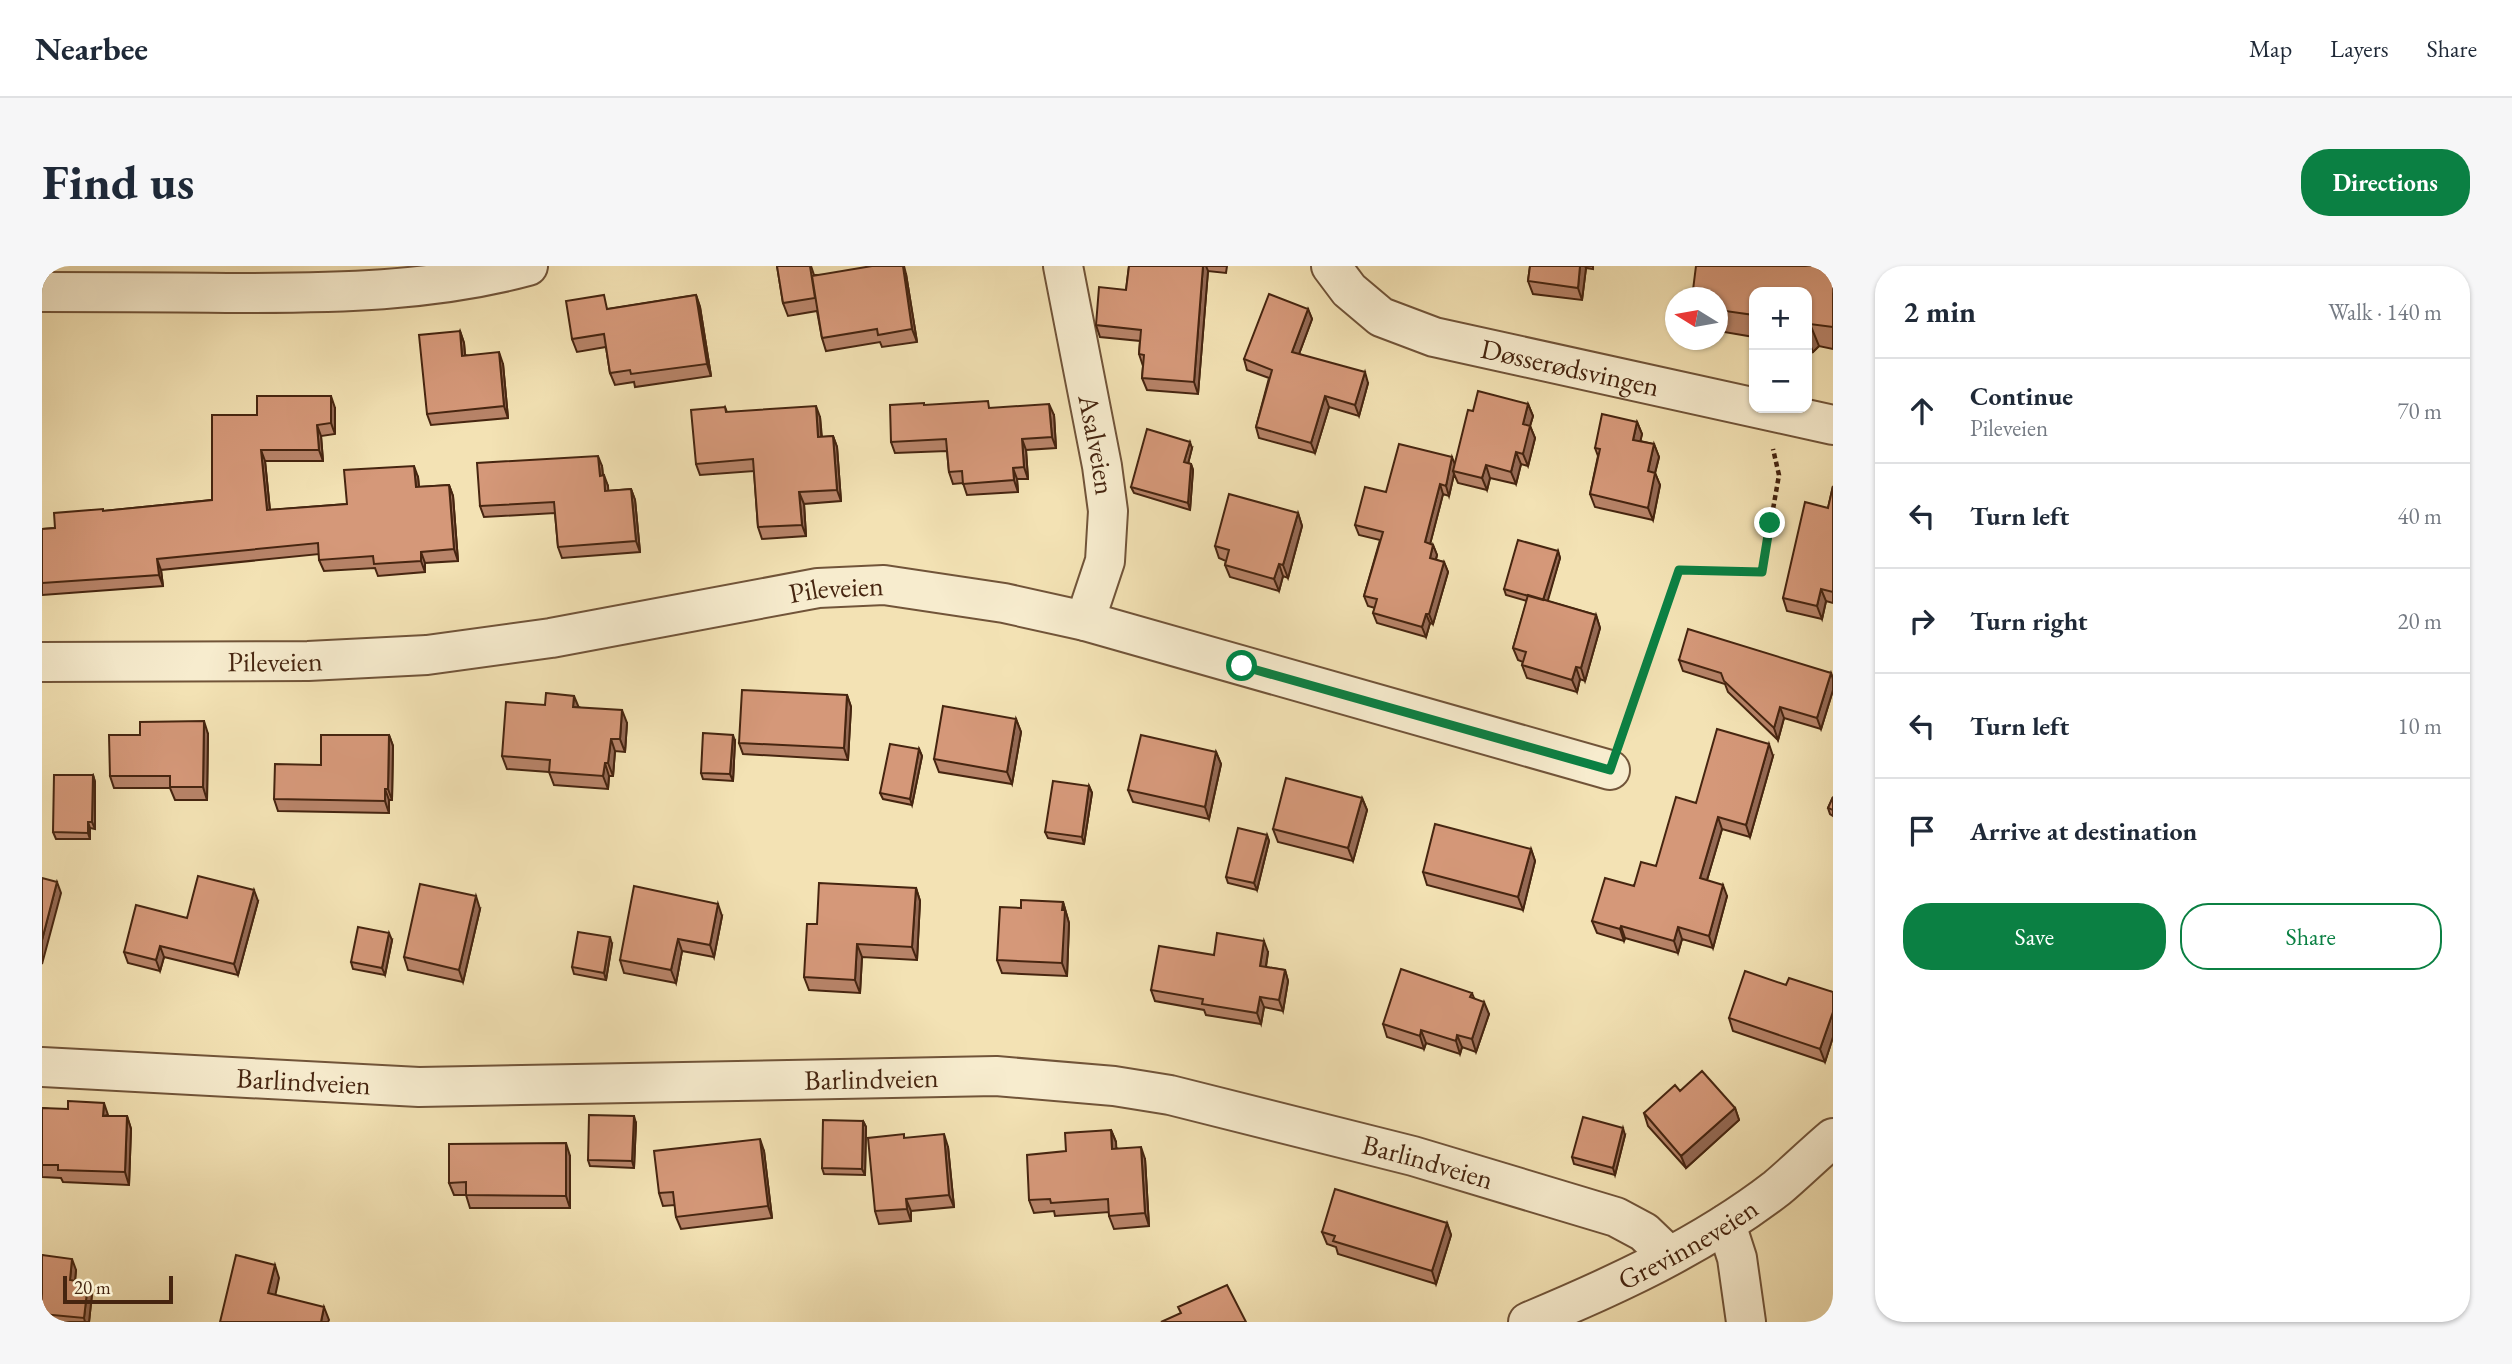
<!DOCTYPE html>
<html lang="en">
<head>
<meta charset="utf-8">
<style>
  body { margin:0; font-family:"EB Garamond",serif; background:#f6f6f7; color:#1f2937 }
  .controls { position:absolute; right:21px; top:21px; display:grid; overflow:hidden; border-radius:14px; box-shadow:0 2px 5px #0004 }
  .controls button { width:63px; height:63px; display:grid; place-items:center; padding:0; border:0; border-bottom:2px solid #e0e1e3; background:#fff; color:#1f2937; font:35px sans-serif }
  .compass { position:absolute; left:1623px; top:21px; width:63px; height:63px; border-radius:50%; background:#fff; box-shadow:0 2px 5px #0004; rotate:281deg }
  .scale { position:absolute; left:21px; bottom:18px; width:110px; box-sizing:border-box; padding-left:7px; border:4px solid #462510; border-top:0; font-size:19px; line-height:24px; white-space:nowrap; color:#462510; -webkit-text-stroke:5px #f7ecce; paint-order:stroke }
  .stop { position:absolute; width:21px; height:21px; margin:-16px; border:5px solid #0b8043; border-radius:50%; background:#fff }
  .stop.end { background:#0b8043; border-color:#fff; box-shadow:0 2px 7px #0008 }
  .list { margin:0; padding:0; list-style:none }
  h2 { display:flex; justify-content:space-between; align-items:center; height:91px; margin:0; padding:0 28px; font-size:30px }
  h2 small { font-size:23px; font-weight:400; color:#747a83 }
  .list li { display:grid; grid-template-columns:46px 1fr auto; gap:21px; align-items:center; box-sizing:border-box; height:105px; padding:0 28px; border-top:2px solid #e0e1e3 }
  .list b { display:block; font-size:26px; white-space:nowrap }
  .list p { margin:0; font-size:23px; white-space:nowrap; color:#747a83 }
  .list em { font-size:23px; font-style:normal; color:#747a83 }
  .actions { display:flex; gap:14px; padding:21px 28px }
  .actions a { flex:1; padding:16px 0; border:2px solid #0b8043; border-radius:28px; text-align:center; font-size:24px; color:#0b8043 }
  .actions .main { background:#0b8043; color:#fff }
  .icon { flex:none; width:38px; height:38px; fill:none; stroke:currentColor; stroke-width:2; stroke-linecap:round; stroke-linejoin:round }
  .map { position:relative; flex:none; width:1791px; height:1056px; overflow:hidden; border-radius:28px }
  header { display:flex; align-items:center; gap:42px; box-sizing:border-box; height:98px; padding:0 35px; background:#fff; border-bottom:2px solid #e0e1e3 }
  header strong { font-size:33px }
  nav { display:flex; gap:38px; margin-inline-start:auto; font-size:24px }
  .intro { display:flex; align-items:center; justify-content:space-between; box-sizing:border-box; height:168px; padding:0 42px }
  h1 { margin:0; font-size:49px }
  .button { padding:18px 32px; border-radius:28px; background:#0b8043; color:#fff; font-size:24px; font-weight:700 }
  main { display:flex; gap:42px; padding:0 42px }
  aside { flex:1; background:#fff; border-radius:28px; box-shadow:0 2px 5px #0004 }
  .map>svg:first-child { display:block }
</style>
</head>
<body>
<header>
<strong>Nearbee</strong>
<nav><a>Map</a><a>Layers</a><a>Share</a></nav>
</header>
<div class="intro"><h1>Find us</h1><a class="button">Directions</a></div>
<main>
<div class="map">
<svg width="1791" height="1056" viewBox="0 0 1791 1056">
  <rect width="100%" height="100%" fill="#f3e2b4"/>
  <filter id="stains"><feTurbulence type="fractalNoise" baseFrequency=".00286" numOctaves="4"/><feColorMatrix values="0 0 0 0 .2 0 0 0 0 .09 0 0 0 0 .02 0 0 0 .5 -.17"/></filter>
  <radialGradient id="worn" r=".72"><stop offset=".6" stop-color="#630" stop-opacity="0"/><stop offset="1" stop-color="#630" stop-opacity=".3"/></radialGradient>
  <g fill="none" stroke-linecap="round" stroke-linejoin="round">
    <defs>
      <g id="minor">
        <path id="s1" d="M1021,0l39,200 6,45 -3,50 -20,60"/>
        <path id="s2" d="M1289,0l18,24 32,27 53,20 399,88"/>
        <path d="M0,26c64,0 129,0 193,1 99,0 197,-1 293,-27"/>
        <path id="s3" d="M0,396l266,-1 119,-6 124,-17 267,-50 66,-3 120,18 81,18 525,149"/>
        <path id="s4" d="M0,801l377,20 577,-11 118,10 56,9 243,61 203,61 28,15 25,24"/>
        <path d="M1684,958l11,34 9,64"/>
        <path id="s5" d="M1486,1056c86,-36 174,-76 249,-134 19,-16 37,-34 56,-50"/>
      </g>
    </defs>
    <!-- minor casing -->
    <use href="#minor" stroke="#715439" stroke-width="42"/>
    <!-- path -->
    <path stroke="#462510" stroke-width="4.5" stroke-dasharray="5 3.5" stroke-linecap="butt" d="M1580,470l57,-166 83,2 17,-97 -6,-26"/>
    <!-- minor -->
    <use href="#minor" stroke="#f7ecce" stroke-width="38"/>
  </g>
  <!-- wall -->
  <path fill="#b78368" stroke="#462510" stroke-width="2" d="M735,0h34l3,9 92,-1 11,68 -35,5 -2,-5 -54,9 -4,-13 -5,-27 -29,5 -5,-13z
    M1087,0h98l-1,7 -18,-2 -10,123 -51,-4 -5,-12 1,-12 -4,-12 1,-13 -40,-4 -4,-12 30,-35z
    M1488,0h63v3l-7,-1 -4,32 -49,-6 -5,-13z
    M1791,0v83l-14,-3 -6,6 -6,-1v-59h-53v45l-36,-6v-33z
    M654,29l4,12 11,69 -76,11 -1,-5 -19,3 -5,-12 -4,-26 -29,5 -5,-13 37,-30z
    M1266,43l4,10 -13,35 69,29 -9,33 -30,-9 -14,46 -56,-15 -3,-11 13,-49 -22,-8 -3,-11z
    M418,65l4,12 1,12 38,9 5,54 -77,7 -4,-11z
    M1486,138l5,12 -3,10 5,12 -7,28 -7,-2 -5,20 -26,-6 -3,12 -29,-7 -4,-9 -5,22 -6,-2 -13,50 3,1 4,10 -1,5 8,2 4,10 -15,52 -3,-1 -4,14 -49,-14 -4,-10 2,-5 -7,-2 -4,-10 16,-56 -21,-5 -4,-10 31,-33 69,-28 18,-53z
    M883,139l66,3 63,7 2,33 -30,2 2,29h-11l1,13 -51,3 -4,-12 -10,1 -4,-12 -2,-21 -52,2 -4,-11z
    M683,141l2,5 93,5 2,20 11,-1 4,11 4,54 -37,3 2,32 -44,3 -4,-12 -4,-56 -54,4 -4,-11z
    M293,142v26l-14,2 2,25h-58l5,49 77,-6 71,-27 1,10 30,-2 4,11 5,65 -33,2v9l-47,4 -3,-8 -51,3 -5,-11v-6l-158,16 2,16 -121,9v-66l13,-1 48,-17 109,-11 45,-85z
    M1595,156l5,12 -2,7 14,3 5,13 -4,16 5,12 -7,35 -58,-13 -5,-13 8,-38 -3,-8z
    M1150,182l-4,15 3,1 2,6 -3,40 -56,-17 -3,-6z
    M560,200l1,10 5,10v5l23,-2 4,11 5,52 -78,6 -4,-11 -3,-34 -71,4 -4,-11z
    M1791,220v117l-7,-2 -4,18 -35,-8 -4,-13 45,-90z
    M1256,247l4,13 -14,52 -5,-2 -4,15 -49,-14 -5,-12 1,-4 -7,-3 -4,-12z
    M1516,285l2,7 -13,43 49,14 4,13 -15,53 -5,-2 -3,13 -50,-14 -5,-13 1,-3 -5,-2 -5,-12 14,-47 -21,-6 -2,-6z
    M1637,394l152,13 2,6v11l-12,39 -37,-11 -6,22 -50,-48 -3,-8 -42,-13z
    M805,429l4,12 -3,53 -105,-6 -4,-11z
    M536,441l49,16 -2,29 -10,-1 -2,25h-4l-1,13 -54,-4 -5,-13 -42,-3 -5,-13z
    M974,453l5,13 -9,52 -73,-12 -5,-13z
    M166,468l-1,66h-32l-5,-12h-56l-4,-12z
    M347,469l4,11 -1,54h-3v13l-111,-2 -4,-12 47,-34z
    M693,475l-2,40 -30,-2 -2,-6z
    M877,483l3,7 -10,49 -29,-6 -3,-6z
    M1174,486l5,12 -12,55 -76,-17 -5,-12z
    M1731,490l-23,81 -28,-8 -15,51 20,16 -14,52 -31,-9 -4,14 -53,-15 -1,3 -27,-8 -5,-12 64,-55 40,-63z
    M51,509l2,7v47l-5,-1v11h-34l-3,-7z
    M1047,520l3,7 -8,51 -36,-6 -3,-6z
    M1791,531v19l-3,-2 -2,-6z
    M1320,532l5,12 -14,51 -75,-19 -5,-13z
    M1225,569l2,6 -12,49 -29,-7 -2,-6z
    M1489,583l4,12 -12,49 -96,-25 -4,-13z
    M874,622l4,13 -3,59 -55,-3 -2,36 -51,-3 -5,-13 13,-53z
    M216,635l-20,74 -74,-18 -4,14 -32,-8 -4,-11 63,-34z
    M1021,636l6,21 -2,53 -65,-3 -5,-13 24,-52z
    M438,643l-17,73 -55,-12 -4,-13z
    M680,650l-8,41 -32,-6 -6,32 -52,-10 -4,-13z
    M350,674l-7,35 -32,-6 -2,-7z
    M570,678l-6,36 -32,-6 -2,-7z
    M1226,686l-2,15 19,3 3,11 -5,30 -19,-4 -3,17 -55,-9 -2,-5 -49,-9 -4,-11 63,-35z
    M1744,719l47,7v45l-8,25 -92,-31 -4,-13z
    M1430,727l2,5 15,16 -13,38 -14,-5 -2,7 -34,-11 -2,6 -37,-12 -4,-13z
    M1638,825l55,17 4,12 -53,48 -38,-42 -4,-13z
    M0,842l66,8h19l4,13 -2,56 -66,-3 -2,-4 -19,-1z
    M821,855l3,6 -1,48 -41,-1 -2,-6z
    M594,857l-2,45 -44,-2 -2,-6z
    M1069,864l5,12v6l29,11 4,67 -35,3 -5,-13v-4l-54,4 -1,-5 -20,2 -5,-13 37,-49z
    M1583,869l-10,40 -41,-11 -2,-7z
    M863,872l43,9 6,60 -43,4v10l-32,3 -4,-13z
    M722,885l8,67 -91,11 -5,-12 -1,-12 -12,1 -4,-13z
    M528,890v52h-100l-4,-13h-12l-5,-12z
    M1405,957l4,12 -15,49 -98,-30 -2,-7 -9,-3 -5,-12z
    M0,989l34,15 -1,11 13,2 4,11 -3,28h-47z"/>
  <!-- shaded-wall -->
  <path fill="#956a55" stroke="#462510" stroke-width="2" d="M861,0h1l2,8 11,68 -5,-13z
    M1161,0h3l2,5 -10,123 -4,-12z
    M1538,0h5l1,2 -4,32 -4,-12z
    M654,29l4,12 11,69 -4,-12z
    M1266,43l4,10 -16,43 -4,-10z
    M1768,58l9,22 -6,6 -6,-16v-9z
    M418,65l4,12 2,24 -4,-11z
    M457,86l4,12 5,54 -4,-12z
    M1323,106l3,11 -9,33 -4,-11z
    M289,130l4,12v26l-4,-11z
    M1283,130l4,11 -14,46 -4,-10z
    M1007,138l5,11 2,33 -4,-11z
    M1486,138l5,12 -3,10 5,12 -7,28 -5,-12v-30z
    M774,140l4,11 2,31 -4,-11z
    M1595,156l5,12 -4,18 -5,-12z
    M275,159l4,11 2,25 -4,-11z
    M791,170l4,11 4,54 -4,-11z
    M980,173l4,11 2,29 -4,-12z
    M1148,176l2,6 -5,20 -3,-6z
    M1612,178l5,13 -4,16 5,12 -7,35 -5,-12v-37z
    M219,184l4,11 6,60 -4,-11z
    M1474,186l5,12 -5,20 -5,-12z
    M556,190l4,10 2,21 -4,-11z
    M1410,191l4,10 -3,4 1,3 -5,22 -3,-10z
    M1149,198l2,6 -3,40 -2,-7z
    M1444,199l4,13 -3,12 -5,-12z
    M372,200l4,11 2,21 -4,-11z
    M971,202l4,11 1,13 -4,-12z
    M562,209l4,11 1,16 -4,-11z
    M1398,218l3,10 -15,58 -3,-10z
    M407,219l4,11 5,65 -4,-12z
    M589,223l4,11 5,52 -4,-11z
    M757,226l5,12 2,32 -4,-11z
    M1256,247l4,13 -14,52 -5,-13z
    M1391,279l4,10 -4,13 -3,-10z
    M1516,285l2,7 -14,49 -3,-7z
    M379,286l4,11v9l-4,-11z
    M115,293l4,11 2,16 -4,-11z
    M1402,296l4,10 -15,52 -4,-10z
    M1237,298l4,12 -4,15 -5,-12z
    M1779,323l5,12 -4,18 -5,-13z
    M1384,348l4,9 -4,14 -4,-10z
    M1554,349l4,13 -15,53 -4,-13z
    M1534,401l4,12 -3,13 -5,-12z
    M1789,407l2,6v11l-12,39 -4,-11z
    M805,429l4,12 -3,53 -4,-12z
    M532,430l5,12 -6,-1z
    M1738,441l4,11 -6,22 -4,-12z
    M580,444l5,13 -2,29 -5,-13z
    M974,453l5,13 -9,52 -5,-12z
    M162,455l4,13 -1,66 -4,-13z
    M347,469l4,11 -1,54 -4,-11z
    M691,469l2,6 -2,40 -3,-7z
    M569,473l4,12 -2,25 -5,-13z
    M1727,478l4,12 -23,81 -4,-12z
    M877,483l3,7 -10,49 -2,-6z
    M1174,486l5,12 -12,55 -4,-12z
    M563,497l4,13 -1,13 -5,-13z
    M51,509l2,7v47l-3,-7z
    M1047,520l3,7 -8,51 -2,-7z
    M343,523l4,11v13l-4,-12z
    M1320,532l5,12 -14,51 -5,-13z
    M1676,551l4,12 -18,61 -4,-12z
    M46,556l2,6v11l-2,-6z
    M1225,569l2,6 -12,49 -3,-7z
    M1489,583l4,12 -12,49 -5,-13z
    M15,616l4,11 -19,71v-24z
    M1681,619l4,11 -14,52 -4,-12z
    M874,622l4,13 -3,59 -5,-13z
    M212,624l4,11 -20,74 -4,-11z
    M434,630l4,13 -17,73 -4,-12z
    M1021,636l6,21 -2,53 -5,-13z
    M676,638l4,12 -8,41 -4,-12z
    M1579,660l4,12 -1,3 -4,-12z
    M1636,661l4,12 -4,14 -4,-12z
    M347,667l3,7 -7,35 -3,-7z
    M568,671l2,7 -6,36 -2,-7z
    M636,673l4,12 -6,32 -5,-13z
    M1222,675l4,11 -4,25 -4,-11z
    M815,678l5,13 -2,36 -5,-13z
    M118,680l4,11 -4,14 -4,-11z
    M1243,704l3,11 -5,30 -4,-11z
    M1218,731l4,10 -3,17 -4,-11z
    M1442,736l5,12 -13,38 -4,-13z
    M1791,746v25l-8,25 -5,-13z
    M1379,764l5,13 -2,6 -4,-13z
    M1415,769l5,12 -2,7 -4,-13z
    M62,837l4,12 -5,1z
    M1693,842l4,12 -53,48 -5,-12z
    M85,850l4,13 -2,56 -4,-13z
    M592,850l2,7 -2,45 -2,-7z
    M821,855l3,6 -1,48 -3,-6z
    M1581,862l2,7 -10,40 -2,-7z
    M1069,864l5,12 1,19 -5,-12z
    M902,868l4,13 6,60 -5,-12z
    M718,873l4,12 8,67 -4,-12z
    M524,877l4,13v52l-4,-12z
    M1099,881l4,12 4,67 -4,-13z
    M864,933l5,12v10l-4,-12z
    M1405,957l4,12 -15,49 -4,-13z
    M30,993l4,11 -2,21 -4,-11z
    M233,999l4,13 -6,28 -5,-13z
    M46,1017l4,11 -3,28h-4l-1,-4z
    M282,1041l5,13 -1,2h-7z"/>
  <!-- building -->
  <path fill="#d59879" stroke="#462510" stroke-width="2" d="M735,0h33l5,32 -32,5z
    M830,0h31l9,63 -34,6 -1,-6 -55,9 -10,-62z
    M1087,0h74l-9,116 -52,-4 2,-23 -5,-1 2,-24 -45,-5 3,-38 27,3z
    M1488,0h50l-2,22 -50,-7z
    M1654,0h137v61l-23,-3 -3,3v-35h-53v23l-36,-5v-12h-26z
    M1227,28l39,15 -16,43 73,20 -10,33 -30,-9 -14,47 -55,-16 16,-57 -28,-11z
    M562,29l3,14 89,-14 11,69 -76,10 -1,-4 -20,3 -6,-39 -32,5 -6,-38z
    M418,65l2,25 37,-4 5,54 -77,8 -8,-79z
    M1436,125l50,13 -5,20 7,2 -7,28 -7,-2 -5,20 -25,-7 -4,13 -29,-7 15,-61 5,1z
    M215,130h74v27l-14,2 2,25h-58l6,60 80,-6 -3,-34 70,-4 2,21 33,-2 5,64 -33,3v9l-47,3 -1,-8 -54,4 -1,-17 -161,16 2,16 -117,8v-54l13,-1 -1,-15 49,-4v2l109,-11v-85h45z
    M946,135l1,7 60,-4 3,33 -30,2 2,28 -11,1 1,12 -51,4 -1,-13 -13,1 -3,-33 -55,3 -1,-37 34,-2v2z
    M774,140l2,31 15,-1 4,54 -38,2 3,33 -44,2 -5,-68 -57,5 -5,-54 34,-3 1,5z
    M1560,148l35,8 -4,18 21,4 -6,27 7,2 -7,35 -58,-14 10,-45 -5,-1z
    M1105,163l43,13 -6,20 7,2 -3,39 -57,-16z
    M1357,178l53,13 -6,29 -6,-2 -15,58 8,3 -3,13 14,4 -15,52h-3l-4,13 -49,-14 4,-14 -13,-3 19,-64 -28,-7 10,-38 21,5z
    M556,190l2,20 4,-1 1,16 26,-2 5,52 -78,6 -4,-45 -74,4 -3,-43z
    M1791,220v106l-12,-3 -4,17 -34,-8 22,-96 23,6z
    M1187,228l69,19 -15,52 -4,-1 -5,15 -49,-14 4,-15 -14,-4z
    M1476,274l40,11 -15,49 -39,-11z
    M1486,329l68,20 -15,53 -5,-1 -4,13 -50,-15 4,-13 -13,-4z
    M1646,363l143,44 -14,45 -37,-11 -6,21 -50,-47 -3,-8 -42,-13z
    M700,424l105,5 -3,53 -105,-5z
    M504,427l28,3 -1,11 49,3 -2,29h-9l-3,24h-3l-2,13 -54,-4 1,-12 -48,-4 4,-54 39,3z
    M901,440l73,13 -9,53 -73,-13z
    M162,455l-1,66h-33v-11h-60l-1,-41h31v-13z
    M1675,463l52,15 -23,81 -28,-8 -18,61 23,7 -14,51 -31,-9 -4,14 -53,-15 -1,3 -28,-8 13,-43 29,8 7,-24 15,4 20,-69 20,6z
    M661,467l30,2 -3,39 -29,-1z
    M279,469h68l-1,54h-3v12l-111,-2 1,-35 46,1z
    M1099,469l75,17 -11,55 -77,-17z
    M848,478l29,5 -9,50 -30,-6z
    M12,509h39l-1,47h-4v11l-35,-1z
    M1244,512l76,20 -14,50 -75,-19z
    M1011,515l36,5 -7,51 -37,-5z
    M1791,531v13l-5,-2z
    M1393,558l96,25 -13,48 -95,-25z
    M1196,562l29,7 -13,48 -28,-6z
    M156,610l56,14 -20,74 -74,-18 -4,14 -32,-8 12,-47 51,13z
    M0,612l15,4 -15,58z
    M777,617l97,5 -4,59 -55,-3 -2,36 -51,-3 3,-53h10z
    M378,618l56,12 -17,74 -55,-13z
    M592,620l84,18 -8,41 -32,-6 -7,31 -51,-10z
    M979,634l42,2 -1,8h3l-3,53 -65,-3 3,-53 21,1z
    M316,661l31,6 -7,35 -31,-6z
    M536,666l32,5 -6,36 -32,-6z
    M1175,667l47,8 -4,25 25,4 -6,30 -19,-3 -3,16 -55,-9 1,-5 -52,-9 8,-44 55,9z
    M1359,703l71,24 -2,4 14,5 -12,37 -15,-4 -1,6 -35,-11 -1,6 -37,-12z
    M1703,705l41,14 3,-7 44,14v20l-13,37 -91,-31z
    M1660,805l33,37 -54,48 -37,-43 31,-28 5,6z
    M26,835l36,2 -1,13h24l-2,56 -67,-2v-5h-16v-57l26,1z
    M547,849l45,1 -2,45 -44,-1z
    M1541,851l40,11 -10,40 -41,-11z
    M781,854l40,1 -1,48 -40,-1z
    M1069,864l1,19 29,-2 4,66 -36,3 -1,-17 -57,4 -1,-4 -21,1 -2,-45 39,-4 -1,-18z
    M862,868v4l40,-4 5,61 -43,4 1,10 -32,2 -7,-73z
    M718,873l8,67 -92,11 -3,-25 -14,1 -5,-42z
    M524,877v53l-100,-1v-13l-17,1v-39z
    M1293,923l112,34 -15,48 -99,-30 2,-5 -13,-4z
    M0,989l30,4 -2,21 18,3 -4,35 -42,-4z
    M194,989l39,10 -7,28 56,14 -3,15h-101z
    M1185,1019l19,37h-85l20,-9 -3,-6z"/>
  <g fill="none" stroke-linecap="round" stroke-linejoin="round">
    <!-- route -->
    <path stroke="#0b8043" stroke-width="9" d="M1200,400l368,104 69,-200 83,2 8,-49"/>
  </g>
  <g text-anchor="middle" stroke-width="5" stroke-linejoin="round" paint-order="stroke">
    <!-- street labels -->
    <g font-size="28" fill="#462510" stroke="#f7ecce">
      <text dy="10" stroke="none"><textPath href="#s2" startOffset="268">Døsserødsvingen</textPath></text>
      <text dy="10" stroke="none"><textPath href="#s1" startOffset="182">Asalveien</textPath></text>
      <text dy="10" stroke="none"><textPath href="#s3" startOffset="800">Pileveien</textPath></text>
      <text dy="10" stroke="none"><textPath href="#s3" startOffset="233">Pileveien</textPath></text>
      <text dy="10" stroke="none"><textPath href="#s4" startOffset="830">Barlindveien</textPath></text>
      <text dy="10" stroke="none"><textPath href="#s4" startOffset="262">Barlindveien</textPath></text>
      <text dy="10" stroke="none"><textPath href="#s4" startOffset="1396">Barlindveien</textPath></text>
      <text dy="10" stroke="none"><textPath href="#s5" startOffset="178">Grevinneveien</textPath></text>
    </g>
  </g>
  <rect width="100%" height="100%" filter="url(#stains)"/>
  <rect width="100%" height="100%" fill="url(#worn)"/>
</svg>
<div class="controls">
<button>+</button>
<button>−</button>
</div>
<svg class="compass" viewBox="-18 -18 36 36"><path d="M0-13l5 13h-10z" fill="#e53935"/><path d="M0 13l5-13h-10z" fill="#747a83"/></svg>
<div class="scale">20 m</div>
<div class="stop" style="left:1200px;top:400px"></div>
<div class="stop end" style="left:1728px;top:257px"></div>
</div>
<aside>
<h2>2 min<small>Walk · 140 m</small></h2>
<ul class="list">
<li><svg class="icon" aria-label="ahead" viewBox="0 0 24 24"><path d="M12 20V5M6 11l6-6 6 6"/></svg><div><b>Continue</b><p>Pileveien</p></div><em>70 m</em></li>
<li><svg class="icon" aria-label="left" viewBox="0 0 24 24"><path d="M17 20v-9H6M10 6l-5 5 5 5"/></svg><div><b>Turn left</b></div><em>40 m</em></li>
<li><svg class="icon" aria-label="right" viewBox="0 0 24 24"><path d="M7 20v-9h11M14 6l5 5-5 5"/></svg><div><b>Turn right</b></div><em>20 m</em></li>
<li><svg class="icon" aria-label="left" viewBox="0 0 24 24"><path d="M17 20v-9H6M10 6l-5 5 5 5"/></svg><div><b>Turn left</b></div><em>10 m</em></li>
<li><svg class="icon" aria-label="arrive" viewBox="0 0 24 24"><path d="M6 21V4h12l-3 4 3 4H6"/></svg><div><b>Arrive at destination</b></div></li>
</ul>
<div class="actions"><a class="main">Save</a><a>Share</a></div>
</aside>
</main>
</body>
</html>
